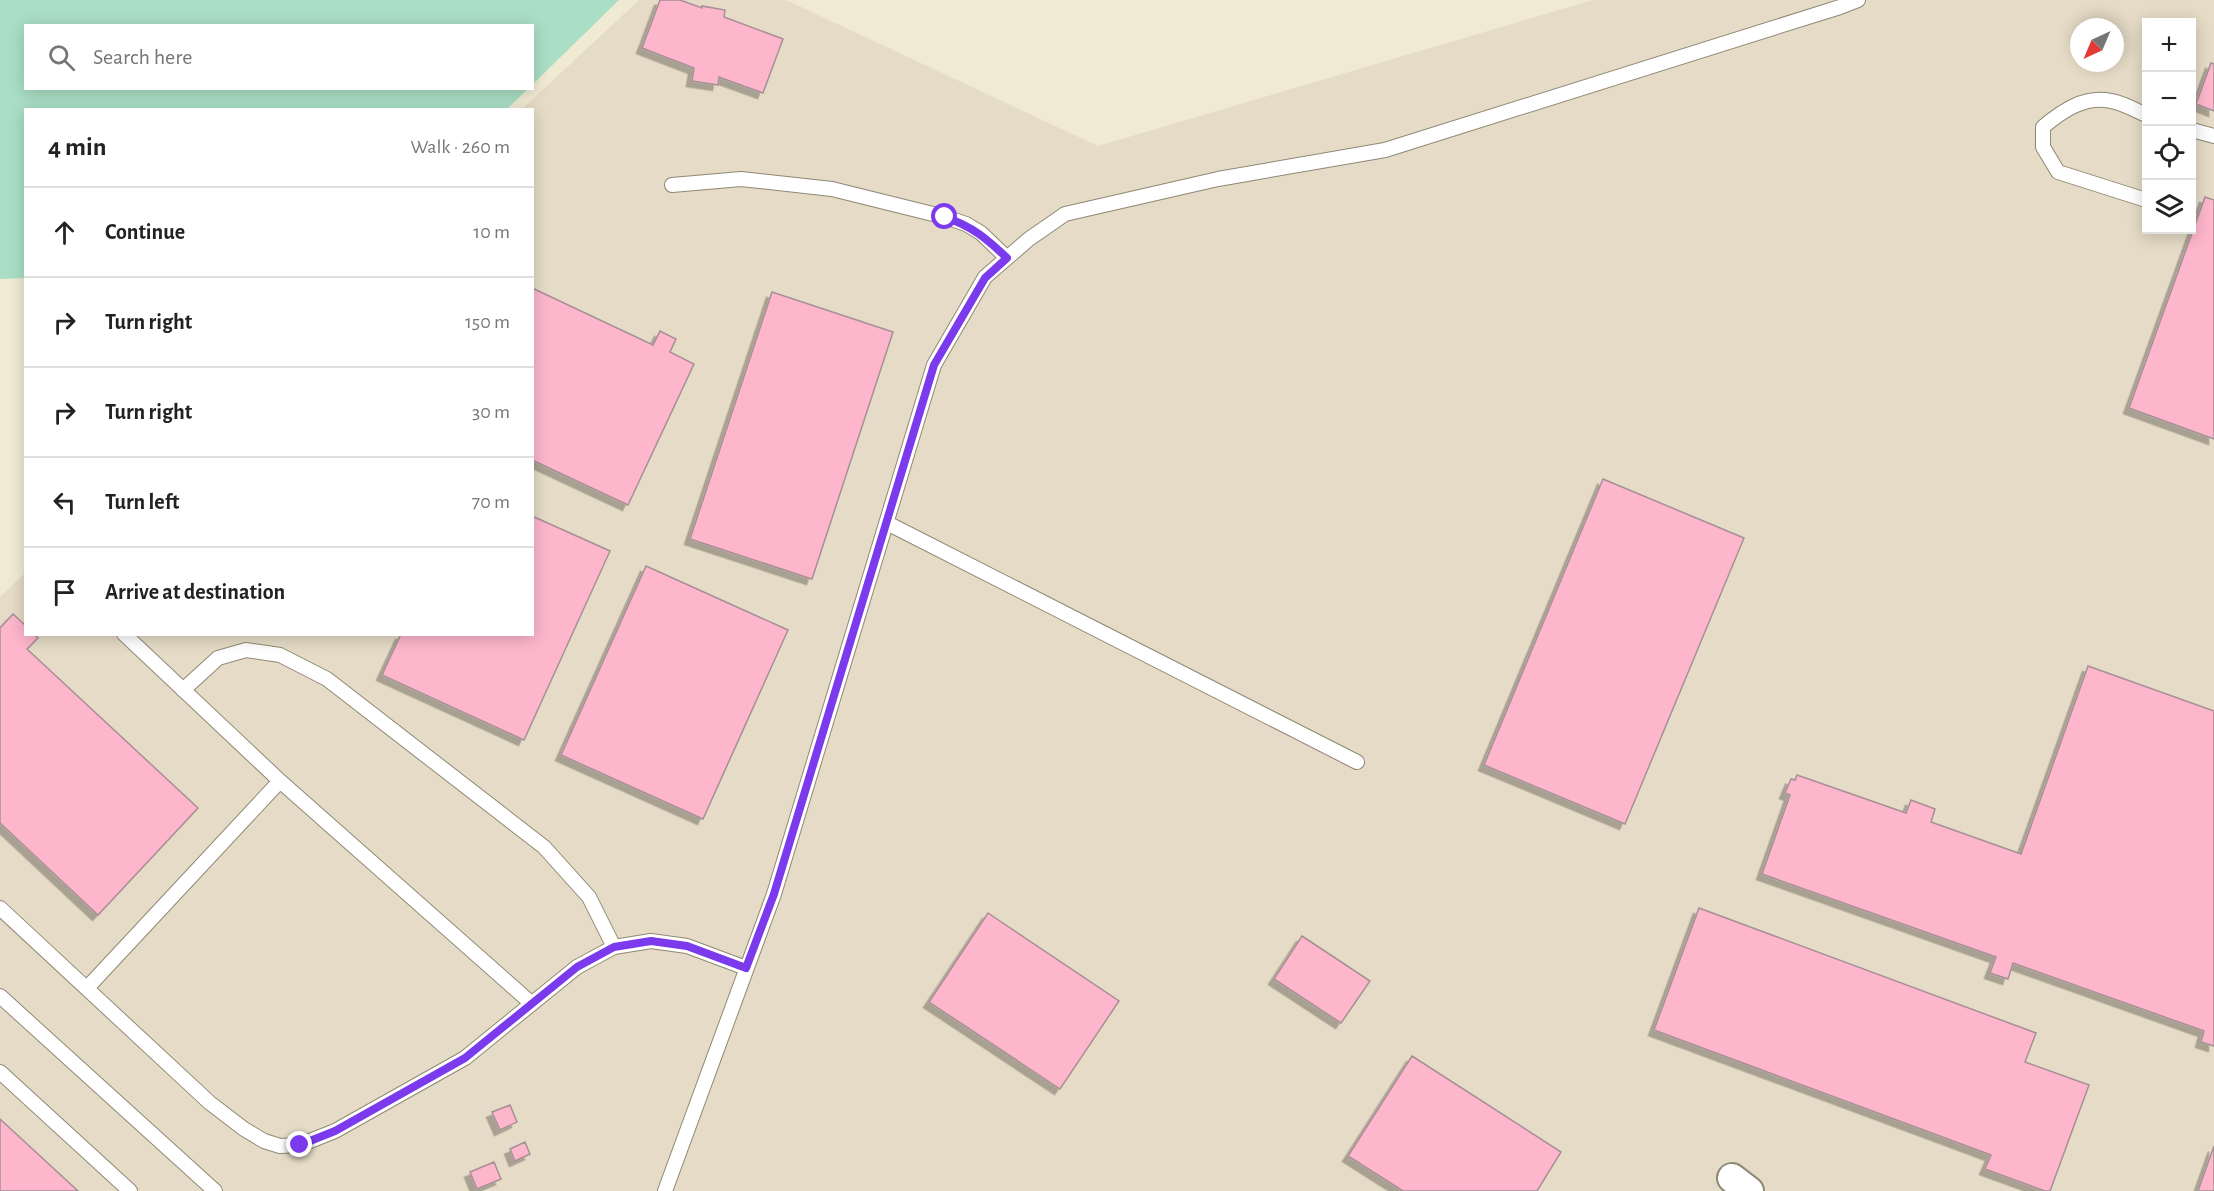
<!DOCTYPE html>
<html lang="en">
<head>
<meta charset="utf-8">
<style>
  body { margin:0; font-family:"Alegreya Sans",sans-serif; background:#f6f6f6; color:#222 }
  .controls { position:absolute; right:18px; top:18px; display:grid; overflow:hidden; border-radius:0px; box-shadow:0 3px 15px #0003 }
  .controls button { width:54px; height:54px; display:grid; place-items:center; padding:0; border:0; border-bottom:2px solid #e0e0e0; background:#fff; color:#222; font:30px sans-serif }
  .compass { position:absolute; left:2070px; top:18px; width:54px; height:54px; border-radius:50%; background:#fff; box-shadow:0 3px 15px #0003; rotate:224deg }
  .stop { position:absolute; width:18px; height:18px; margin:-14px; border:4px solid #7c3aed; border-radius:50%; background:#fff }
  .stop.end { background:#7c3aed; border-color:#fff; box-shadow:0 2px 6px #0008 }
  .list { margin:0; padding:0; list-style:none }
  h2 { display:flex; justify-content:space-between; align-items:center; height:78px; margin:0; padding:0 24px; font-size:26px }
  h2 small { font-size:20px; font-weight:400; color:#767676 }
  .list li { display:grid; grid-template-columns:39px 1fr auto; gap:18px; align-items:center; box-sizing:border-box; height:90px; padding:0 24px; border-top:2px solid #e0e0e0 }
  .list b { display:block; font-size:22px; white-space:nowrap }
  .list em { font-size:20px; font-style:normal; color:#767676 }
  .icon { flex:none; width:33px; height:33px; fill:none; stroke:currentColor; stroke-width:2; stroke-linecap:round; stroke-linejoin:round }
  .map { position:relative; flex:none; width:2214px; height:1191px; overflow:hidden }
  .search { position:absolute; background:#fff; box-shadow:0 3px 15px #0003; left:24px; top:24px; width:510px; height:66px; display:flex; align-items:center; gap:15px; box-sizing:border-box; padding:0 21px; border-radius:0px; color:#767676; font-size:22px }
  .panel { position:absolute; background:#fff; box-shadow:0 3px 15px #0003; left:24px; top:108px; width:510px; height:528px; border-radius:0px }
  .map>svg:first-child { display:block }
</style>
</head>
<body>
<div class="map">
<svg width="2214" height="1191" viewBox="0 0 2214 1191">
  <defs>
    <filter id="shadow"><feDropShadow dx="-5.5" dy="5.5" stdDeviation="0" flood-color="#0004"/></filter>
  </defs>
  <rect width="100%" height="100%" fill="#f1ead3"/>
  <!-- industrial -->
  <path fill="#e5dbc6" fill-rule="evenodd" d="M639,0h147l312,146 495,-146h621v1191h-2214v-594l25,-24 1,61h506v-524l-10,-1zM2146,22h46v208h-46zM2079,27h36v36h-36z"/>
  <!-- green -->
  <path fill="#aadfc5" d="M0,0h619l-86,84 -1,-58h-506v62l502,1 -22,21h-480l-1,168 -25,1z"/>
  <!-- building -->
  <path fill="#fdb6cc" stroke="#a78f96" stroke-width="1.5" filter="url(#shadow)" d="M660,0h20l22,8v-2l23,4 -1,7 59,22 -20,54 -44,-16 -1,8 -26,-4 2,-13 -52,-20z
    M2211,63l3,1v47l-18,-7z
    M2205,197l9,3v239l-85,-31z
    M532,288l121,57 7,-14 16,8 -6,13 24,12 -66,141 -96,-45z
    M772,292l121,40 -81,247 -122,-40z
    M1603,479l141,59 -119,286 -141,-59z
    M532,516l78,35 -86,189 -142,-65 19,-41h131z
    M646,566l142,64 -85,189 -142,-64z
    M13,614l13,12v8h8l4,4 -11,11 171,159 -100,107 -98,-92v-195z
    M2088,666l126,45v335l-13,-4 3,-11 -191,-68 -5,16 -18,-6 6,-16 -234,-83 28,-79 -5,-2 6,-14 4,1 2,-5 109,38 5,-13 24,9 -4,13 90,32z
    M1699,908l337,125 -11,29 64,23 -39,106h-5l-60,-22 6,-14 -337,-125z
    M988,913l131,88 -59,88 -131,-87z
    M1302,936l68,45 -29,42 -67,-44z
    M1412,1056l149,96 -24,39h-134l-55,-35z
    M510,1105l7,17 -17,8 -8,-18z
    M0,1119l78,72h-78z
    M525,1142l5,12 -15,7 -5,-12z
    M2214,1146v45h-16z
    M494,1162l7,17 -24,10 -7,-17z"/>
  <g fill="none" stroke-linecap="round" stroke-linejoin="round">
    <defs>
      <path id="lane" d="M2146,115c-11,-5 -23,-12 -35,-14 -26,-6 -49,10 -68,26v20l15,25 88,28
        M2192,130l22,6
        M672,185l69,-6 91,10 113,28 21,7 15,9 26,25
        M887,523l470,239
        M124,634l156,147 251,222
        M183,690l35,-32 28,-8 34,5 47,24 217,168 45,50 25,50
        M0,908l210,195 34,26 20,12 16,5 20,-1 35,-14 130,-73 112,-91 37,-20 37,-6 36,5 59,22
        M87,988l193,-207
        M0,996l215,195
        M0,1072l130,119
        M665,1191l109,-297 160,-529 51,-88 44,-38 36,-25 153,-35 167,-29 455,-143 18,-7"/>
      <path id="street" d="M1732,1178l17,13"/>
    </defs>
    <!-- lane casing -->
    <use href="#lane" stroke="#8f8874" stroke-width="16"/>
    <!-- street casing -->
    <use href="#street" stroke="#8f8874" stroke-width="32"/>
    <!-- lane -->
    <use href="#lane" stroke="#fff" stroke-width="14"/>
    <!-- street -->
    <use href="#street" stroke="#fff" stroke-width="28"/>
  </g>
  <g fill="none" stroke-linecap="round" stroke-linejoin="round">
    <!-- route -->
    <path stroke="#7c3aed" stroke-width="8" d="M300,1145l35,-14 130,-73 112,-91 37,-20 37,-6 36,5 59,22 28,-74 160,-529 51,-87 22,-20c-21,-20 -34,-31 -62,-41"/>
  </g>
</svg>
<div class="controls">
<button>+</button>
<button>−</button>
<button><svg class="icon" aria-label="locate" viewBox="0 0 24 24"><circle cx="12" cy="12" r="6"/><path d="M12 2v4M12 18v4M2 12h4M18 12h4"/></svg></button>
<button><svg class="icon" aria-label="layers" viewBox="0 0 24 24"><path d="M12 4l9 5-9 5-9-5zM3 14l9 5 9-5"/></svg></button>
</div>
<svg class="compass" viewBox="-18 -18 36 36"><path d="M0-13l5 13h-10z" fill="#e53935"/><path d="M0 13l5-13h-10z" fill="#767676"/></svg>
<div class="stop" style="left:945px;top:217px"></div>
<div class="stop end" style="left:300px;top:1145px"></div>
<div class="search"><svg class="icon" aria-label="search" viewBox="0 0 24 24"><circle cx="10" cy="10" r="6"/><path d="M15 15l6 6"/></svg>Search here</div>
<section class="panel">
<h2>4 min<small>Walk · 260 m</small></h2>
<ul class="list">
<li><svg class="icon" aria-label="ahead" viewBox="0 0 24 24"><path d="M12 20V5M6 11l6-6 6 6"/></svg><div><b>Continue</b></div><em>10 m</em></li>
<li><svg class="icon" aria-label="right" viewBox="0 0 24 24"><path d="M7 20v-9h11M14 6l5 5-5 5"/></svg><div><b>Turn right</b></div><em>150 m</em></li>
<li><svg class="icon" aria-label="right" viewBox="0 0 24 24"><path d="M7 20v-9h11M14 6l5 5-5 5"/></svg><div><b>Turn right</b></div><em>30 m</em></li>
<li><svg class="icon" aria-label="left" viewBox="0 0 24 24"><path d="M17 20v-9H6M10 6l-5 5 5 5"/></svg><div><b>Turn left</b></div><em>70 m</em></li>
<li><svg class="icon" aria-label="arrive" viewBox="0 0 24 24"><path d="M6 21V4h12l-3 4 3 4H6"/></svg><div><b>Arrive at destination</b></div></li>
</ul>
</section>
</div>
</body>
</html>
